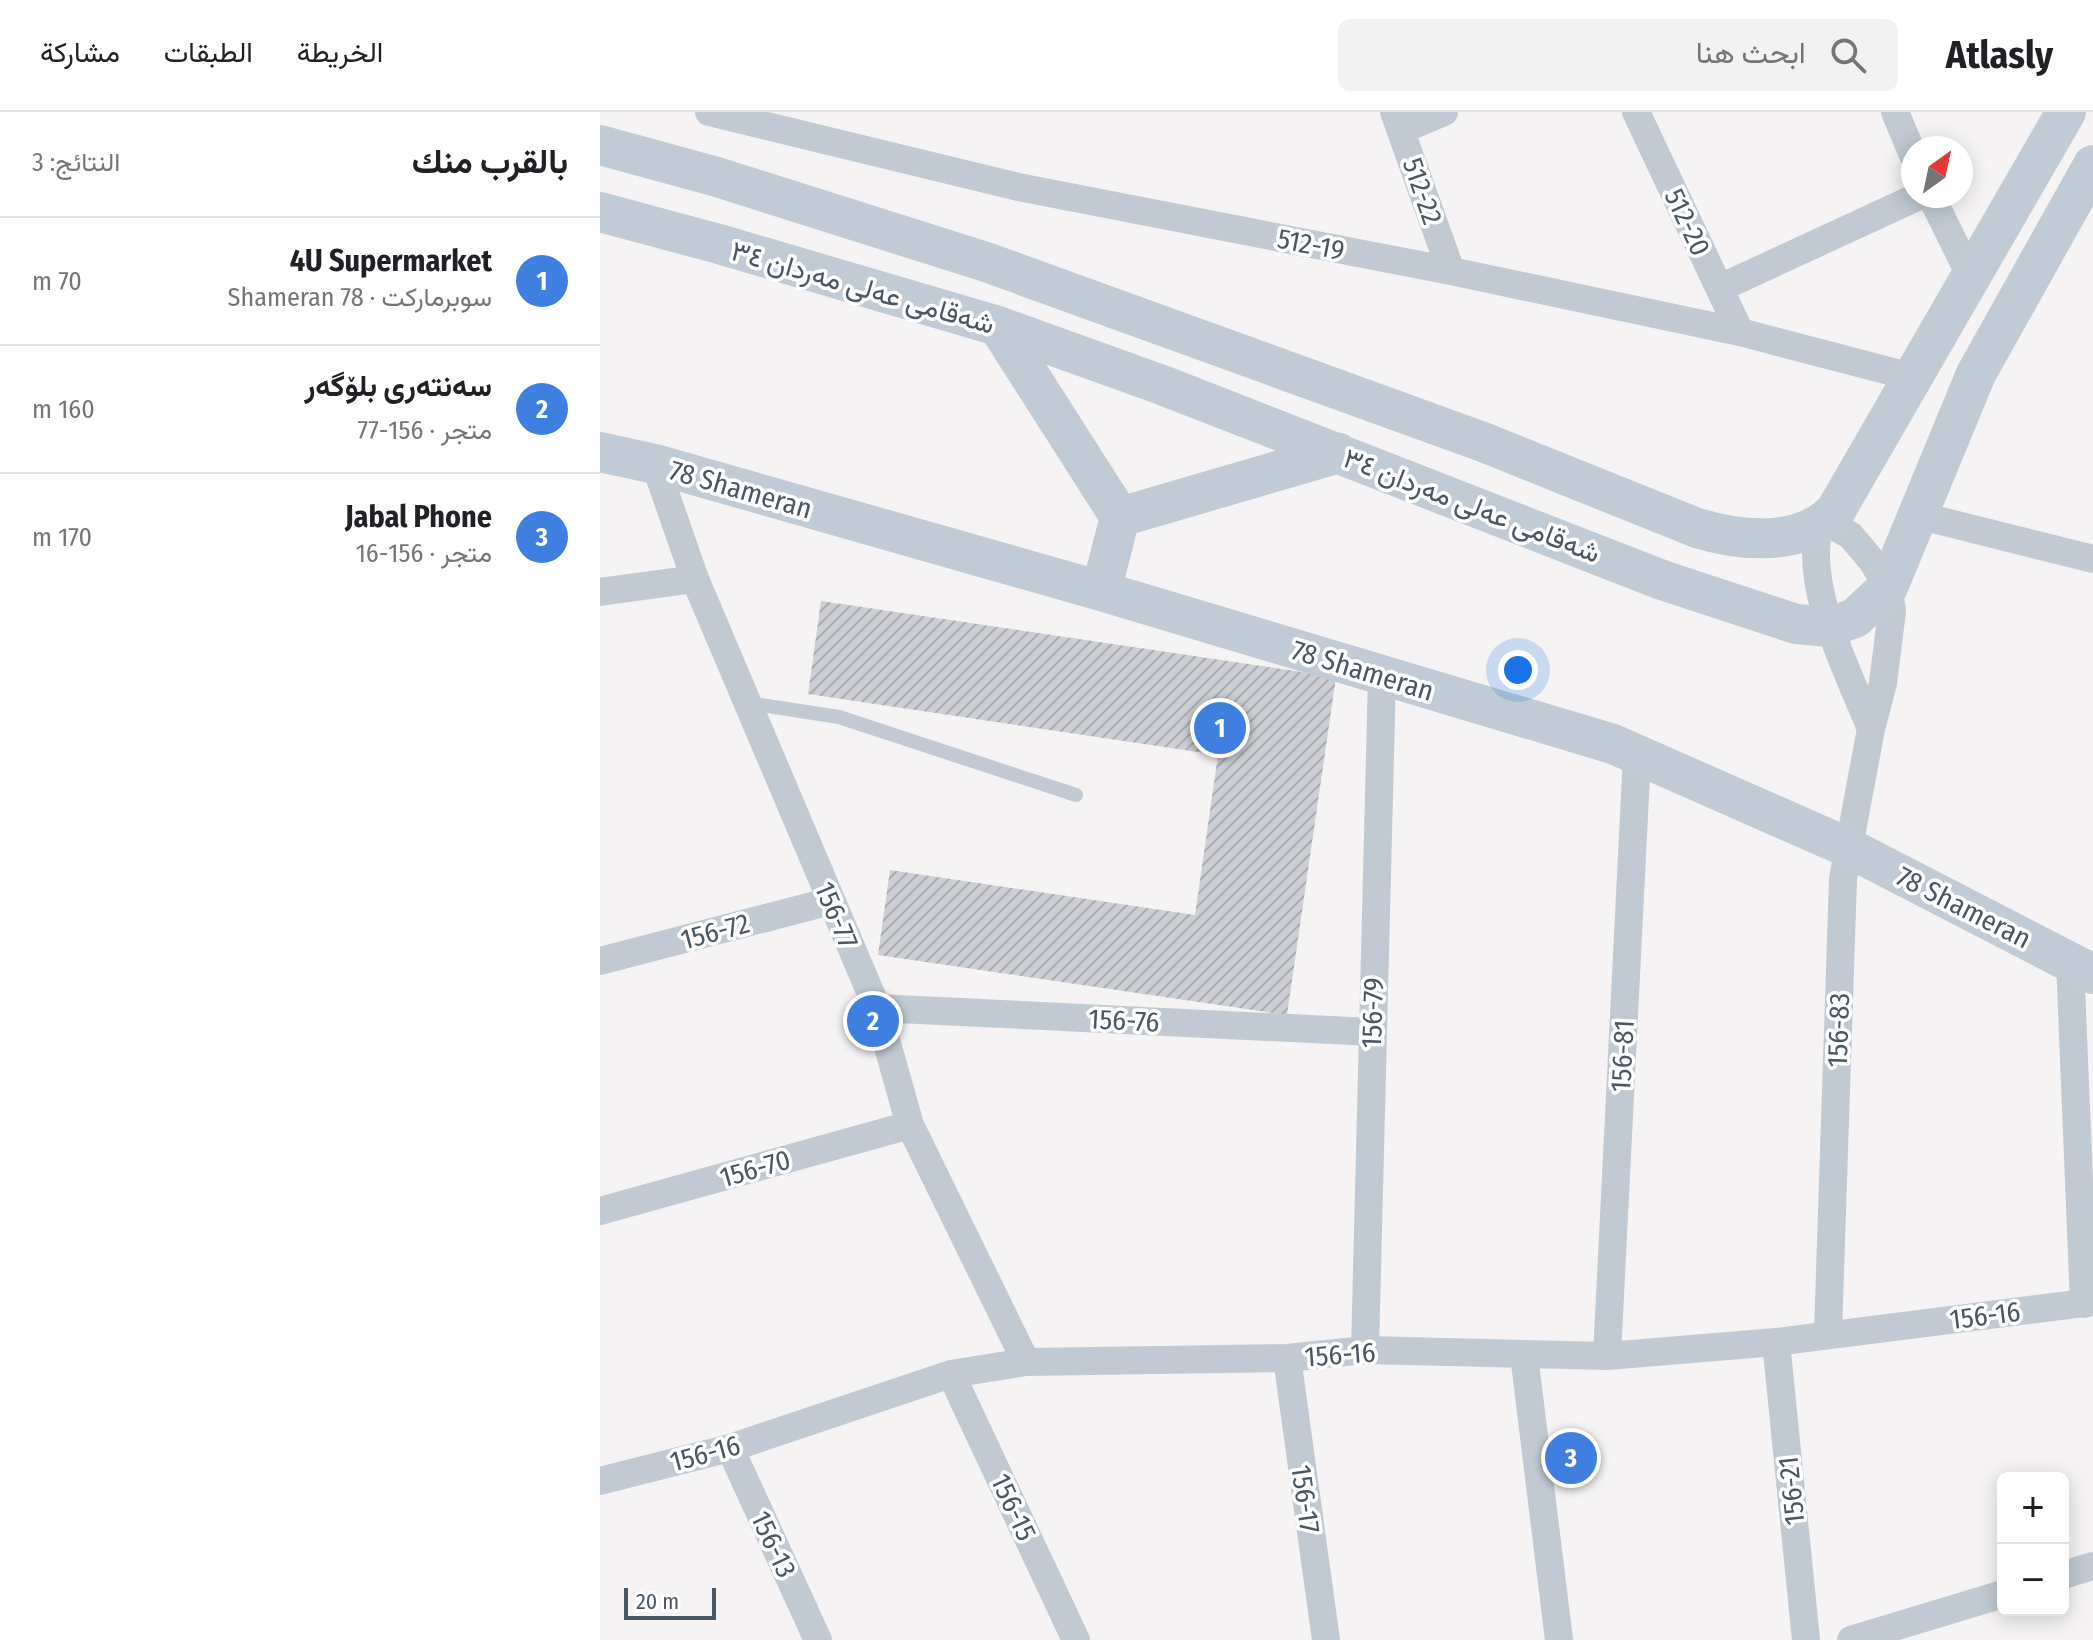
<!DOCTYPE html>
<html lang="ar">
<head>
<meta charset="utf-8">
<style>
  body { margin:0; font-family:"Fira Sans Condensed",Vazirmatn,sans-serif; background:#f2f2f2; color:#202124; direction:rtl }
  .controls { position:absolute; right:24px; bottom:24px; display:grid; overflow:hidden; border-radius:12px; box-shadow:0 4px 20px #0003 }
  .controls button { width:72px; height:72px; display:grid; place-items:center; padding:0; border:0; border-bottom:2px solid #e0e0e0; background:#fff; color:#202124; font:40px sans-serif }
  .compass { position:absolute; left:1301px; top:24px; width:72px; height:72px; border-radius:50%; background:#fff; box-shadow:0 4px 20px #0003; rotate:33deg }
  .scale { position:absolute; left:24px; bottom:20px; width:92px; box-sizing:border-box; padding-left:8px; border:4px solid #4a5661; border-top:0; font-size:22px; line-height:28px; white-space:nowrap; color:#4a5661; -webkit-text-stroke:6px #fff; paint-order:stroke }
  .you { position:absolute; left:918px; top:558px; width:28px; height:28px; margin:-20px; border:6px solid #fff; border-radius:50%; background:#1a73e8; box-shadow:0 0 0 12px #1a73e833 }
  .badge { display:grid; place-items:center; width:52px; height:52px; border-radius:50%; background:#7c3aed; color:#fff; font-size:26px; font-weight:700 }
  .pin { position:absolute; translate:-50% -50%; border:4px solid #fff; box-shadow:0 2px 8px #0006 }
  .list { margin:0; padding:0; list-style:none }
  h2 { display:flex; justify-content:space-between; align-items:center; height:104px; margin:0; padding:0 32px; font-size:34px }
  h2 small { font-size:26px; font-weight:400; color:#757577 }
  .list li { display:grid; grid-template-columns:52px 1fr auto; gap:24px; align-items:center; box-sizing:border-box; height:128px; padding:0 32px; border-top:2px solid #e0e0e0 }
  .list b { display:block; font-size:30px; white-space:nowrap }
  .list p { margin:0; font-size:26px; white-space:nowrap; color:#757577 }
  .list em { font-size:26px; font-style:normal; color:#757577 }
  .icon { flex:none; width:44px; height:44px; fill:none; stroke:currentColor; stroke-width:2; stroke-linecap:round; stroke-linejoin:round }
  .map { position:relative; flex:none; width:1493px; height:1528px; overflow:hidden; direction:ltr }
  header { display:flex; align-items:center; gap:48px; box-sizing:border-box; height:112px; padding:0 40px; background:#fff; border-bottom:2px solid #e0e0e0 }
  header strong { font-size:38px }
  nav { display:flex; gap:44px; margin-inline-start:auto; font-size:28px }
  .search { width:560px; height:72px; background:#f2f2f2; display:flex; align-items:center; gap:20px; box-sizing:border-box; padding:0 28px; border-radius:12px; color:#757577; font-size:30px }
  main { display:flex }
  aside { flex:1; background:#fff }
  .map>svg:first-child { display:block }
</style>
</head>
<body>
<header>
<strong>Atlasly</strong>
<div class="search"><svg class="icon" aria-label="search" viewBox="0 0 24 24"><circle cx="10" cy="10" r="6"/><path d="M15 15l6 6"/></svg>ابحث هنا</div>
<nav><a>الخريطة</a><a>الطبقات</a><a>مشاركة</a></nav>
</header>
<main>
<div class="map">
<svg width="1493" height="1528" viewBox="0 0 1493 1528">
  <defs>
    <pattern id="building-hatch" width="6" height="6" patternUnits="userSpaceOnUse" patternTransform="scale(2)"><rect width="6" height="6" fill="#cdcfd5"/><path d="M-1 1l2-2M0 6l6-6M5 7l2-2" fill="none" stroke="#a8abb0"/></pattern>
  </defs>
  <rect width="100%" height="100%" fill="#f5f3f3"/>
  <!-- building -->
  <path fill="url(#building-hatch)" d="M221,489l515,76 -49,338 -409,-60 12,-85 305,45 23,-160 -410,-61z"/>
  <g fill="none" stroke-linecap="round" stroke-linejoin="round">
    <!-- lane -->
    <path stroke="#c1cad2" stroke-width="14" d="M148,591l91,14 237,78"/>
    <!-- street -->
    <path stroke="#c1cad2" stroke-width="28" d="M109,0l309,75 433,84 289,61 172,45
      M794,0l57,159
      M1036,0l104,220
      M1295,0l18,43
      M802,18l42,-18
      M1331,84l40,81
      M1120,176l199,-92
      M55,352l40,115 182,429 33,117 116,237
      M1317,403l176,44
      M1226,409l25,15 21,25 16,26 4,24 -9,72 -12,46 -28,150 -15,454
      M1219,414c-15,63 29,145 52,203
      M0,480l95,-13
      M0,849l231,-60
      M1470,849l14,343
      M277,896l494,24
      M0,1099l310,-86
      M1176,1230l30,298
      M765,1238l17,-674
      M924,1243l35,285
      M1007,1244l30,-601
      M687,1246l39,282
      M351,1262l125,266
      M130,1336l88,192
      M0,1369l130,-33 221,-74 75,-12 261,-4 78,-8 242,6 169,-14 317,-40
      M1463,1463l30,-9
      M1251,1528l152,-46"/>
    <!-- secondary -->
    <path stroke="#c1cbd6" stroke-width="40" d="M0,33l117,32 269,85 497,180 214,86c43,13 105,20 139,-18l230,-398
      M0,100l119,32 279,82 164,59 500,195 134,44 34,3 25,-9 33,-31 88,-213 117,-209
      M398,214l122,191 -19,74
      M0,340l55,12 446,127 512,153 236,104 244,126
      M520,405l219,-64"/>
  </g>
  <g text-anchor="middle" stroke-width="7" stroke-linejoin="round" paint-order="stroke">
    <!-- street labels -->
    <g font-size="28" fill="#4a5661" stroke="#fff">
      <text transform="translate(823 79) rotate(71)" y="10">512-22</text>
      <text transform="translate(1088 110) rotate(65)" y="10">512-20</text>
      <text transform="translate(711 132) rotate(11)" y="10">512-19</text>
      <text transform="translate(263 175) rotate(16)" y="10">شەقامی عەلی مەردان ٣٤</text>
      <text transform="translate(141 377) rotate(16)" y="10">78 Shameran</text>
      <text transform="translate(872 393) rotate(21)" y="10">شەقامی عەلی مەردان ٣٤</text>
      <text transform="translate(763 558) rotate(17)" y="10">78 Shameran</text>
      <text transform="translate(1364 795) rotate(27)" y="10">78 Shameran</text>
      <text transform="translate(237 803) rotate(67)" y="10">156-77</text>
      <text transform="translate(115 819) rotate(-15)" y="10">156-72</text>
      <text transform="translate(772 901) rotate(-88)" y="10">156-79</text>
      <text transform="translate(524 908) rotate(3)" y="10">156-76</text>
      <text transform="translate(1238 918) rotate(-88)" y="10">156-83</text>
      <text transform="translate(1022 944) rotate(-87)" y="10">156-81</text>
      <text transform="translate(155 1056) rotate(-16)" y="10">156-70</text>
      <text transform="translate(1385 1203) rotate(-7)" y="10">156-16</text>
      <text transform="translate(740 1242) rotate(-4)" y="10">156-16</text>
      <text transform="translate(105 1341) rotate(-15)" y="10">156-16</text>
      <text transform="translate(1191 1379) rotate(-96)" y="10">156-21</text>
      <text transform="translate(706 1387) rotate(82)" y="10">156-17</text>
      <text transform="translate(414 1395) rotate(65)" y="10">156-15</text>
      <text transform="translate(174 1432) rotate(65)" y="10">156-13</text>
    </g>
  </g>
</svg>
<div class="controls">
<button>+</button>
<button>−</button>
</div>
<svg class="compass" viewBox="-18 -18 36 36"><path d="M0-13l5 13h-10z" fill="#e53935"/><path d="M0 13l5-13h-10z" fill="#757577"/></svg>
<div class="scale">20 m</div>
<div class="you"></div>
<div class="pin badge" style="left:620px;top:616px;background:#3f7fe0">1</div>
<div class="pin badge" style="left:273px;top:909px;background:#3f7fe0">2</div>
<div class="pin badge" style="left:971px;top:1346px;background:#3f7fe0">3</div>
</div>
<aside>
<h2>بالقرب منك<small>النتائج: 3</small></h2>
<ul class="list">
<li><span class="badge" style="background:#3f7fe0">1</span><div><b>4U Supermarket</b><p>سوبرماركت · 78 Shameran</p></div><em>70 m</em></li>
<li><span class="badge" style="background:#3f7fe0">2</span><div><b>سەنتەری بلۆگەر</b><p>متجر · 156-77</p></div><em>160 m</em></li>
<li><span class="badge" style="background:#3f7fe0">3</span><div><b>Jabal Phone</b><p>متجر · 156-16</p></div><em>170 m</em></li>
</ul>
</aside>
</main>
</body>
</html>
